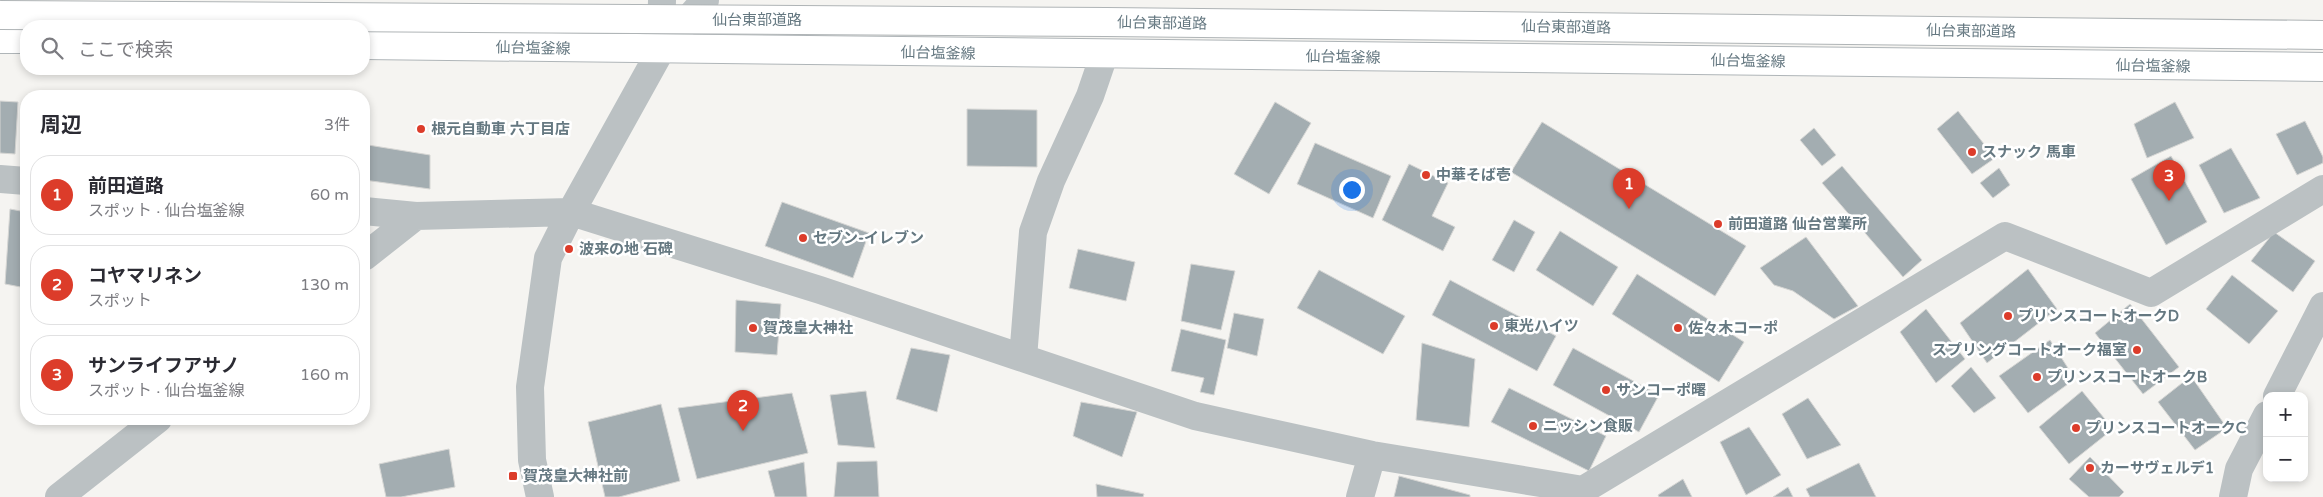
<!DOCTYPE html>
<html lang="ja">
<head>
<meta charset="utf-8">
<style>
  body { margin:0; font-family:"Varela Round","Noto Sans JP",sans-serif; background:#f2f2f3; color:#2b2b33 }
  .controls { position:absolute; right:15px; bottom:15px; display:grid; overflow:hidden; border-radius:10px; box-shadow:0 2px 8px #0003 }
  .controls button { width:45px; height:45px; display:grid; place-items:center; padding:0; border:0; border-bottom:1px solid #e1e1e2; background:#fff; color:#2b2b33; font:25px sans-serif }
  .you { position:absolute; left:1351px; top:189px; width:18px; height:18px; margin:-12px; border:4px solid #fff; border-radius:50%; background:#1a73e8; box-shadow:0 0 0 8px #1a73e833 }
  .badge { display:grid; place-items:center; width:32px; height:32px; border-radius:50%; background:#dc3c2a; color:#fff; font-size:16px; font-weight:700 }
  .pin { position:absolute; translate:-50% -41px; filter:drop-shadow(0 1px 2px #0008) }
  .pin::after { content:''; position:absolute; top:26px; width:18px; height:15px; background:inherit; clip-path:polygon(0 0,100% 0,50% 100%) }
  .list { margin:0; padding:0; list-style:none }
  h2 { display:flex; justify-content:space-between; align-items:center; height:65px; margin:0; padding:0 20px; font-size:21px }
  h2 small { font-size:16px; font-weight:400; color:#7c7c81 }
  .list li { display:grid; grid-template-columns:32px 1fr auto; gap:15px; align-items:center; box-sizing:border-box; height:80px; margin:0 10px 10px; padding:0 10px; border:1px solid #e1e1e2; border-radius:20px }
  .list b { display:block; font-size:19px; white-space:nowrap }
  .list p { margin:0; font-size:16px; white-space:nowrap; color:#7c7c81 }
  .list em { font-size:16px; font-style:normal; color:#7c7c81 }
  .icon { flex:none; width:28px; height:28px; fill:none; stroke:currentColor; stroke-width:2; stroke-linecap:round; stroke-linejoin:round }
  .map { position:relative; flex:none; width:2323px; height:497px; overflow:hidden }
  .search { position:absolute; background:#fff; box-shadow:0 2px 8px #0003; left:20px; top:20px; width:350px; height:55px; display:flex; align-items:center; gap:12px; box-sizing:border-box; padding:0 18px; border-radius:20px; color:#7c7c81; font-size:19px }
  .panel { position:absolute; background:#fff; box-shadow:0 2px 8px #0003; left:20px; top:90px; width:350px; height:335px; border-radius:20px }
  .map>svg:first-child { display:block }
</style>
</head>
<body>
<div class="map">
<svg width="2323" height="497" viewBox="0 0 2323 497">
  <rect width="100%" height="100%" fill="#f5f4f1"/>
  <!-- building -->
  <path fill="#a3adb1" stroke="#d6d6d4" d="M0,101l18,1 -3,52 -15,-1z
    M1275,102l36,21 -42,71 -35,-20z
    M2175,102l19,36 -47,20 -13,-34z
    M967,109l70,1v57l-70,-1z
    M1958,111l37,47 -23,16 -35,-45z
    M2305,121l18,36v6l-26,12 -21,-41z
    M1542,122l204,124 -31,50 -204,-124z
    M1814,128l22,27 -14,11 -22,-26z
    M1315,143l76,33 -18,42 -76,-34z
    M368,145l62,10v34l-66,-9z
    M2231,148l29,50 -36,15 -25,-48z
    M2171,156l36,66 -41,23 -35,-66z
    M1409,164l39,19 -16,33 23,11 -12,24 -61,-31z
    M1842,166l80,94 -19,17 -81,-94z
    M1999,168l11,17 -17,13 -13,-15z
    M782,202l87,31 -16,45 -88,-32z
    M10,209l16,3v31l-5,17 5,2v26l-21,-4z
    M1514,220l21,12 -21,40 -22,-12z
    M1560,231l58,36 -25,39 -57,-36z
    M2274,232l41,29 -22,31 -42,-31z
    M1806,237l52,69 -24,13 -41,-28 -19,-6 -14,-17z
    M1078,249l57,13 -9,39 -57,-13z
    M1191,264l44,7 -14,59 -40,-9z
    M2028,269l29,40 -70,54 -27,-40z
    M1319,270l86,46 -22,38 -86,-46z
    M1637,274l107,68 -25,40 -107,-68z
    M2232,275l46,36 -29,33 -43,-35z
    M1450,280l106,56 -19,35 -105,-56z
    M736,300l45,4 -4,51 -42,-3z
    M2130,304l49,63 -36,27 -48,-61z
    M1926,309l39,50 -29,24 -36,-51z
    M1234,313l30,6 -7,37 -30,-8z
    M1181,329l45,11 -12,55 -14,-3 4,-14 -33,-7z
    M2050,340l25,39 -47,34 -29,-37z
    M1422,343l53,16 -6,68 -53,-7z
    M911,348l39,7 -13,57 -41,-13z
    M1573,348l86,47 -20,37 -86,-47z
    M1971,367l25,31 -22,15 -23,-27z
    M2191,376l36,52 -32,22 -37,-48z
    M1509,388l97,48 -17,35 -98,-49z
    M866,391l9,57 -37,-3 -8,-50z
    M2082,391l31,38 -44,35 -30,-37z
    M792,393l16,60 -111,26 -19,-71z
    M1808,398l33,47 -34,14 -25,-45z
    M1081,402l56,10 -15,45 -49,-21z
    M661,404l19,77 -61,16h-14l-17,-75z
    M1749,427l32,48 -35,20 -26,-53z
    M449,449l6,38 -54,10h-15l-7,-33z
    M2090,457l34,35 -5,5h-30l-20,-18z
    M877,461l2,36h-45l3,-35z
    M804,462l3,35h-32l-7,-26z
    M1859,463l17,34h-66l-4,-8z
    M1399,476l71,19v2h-76z
    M1683,479l9,18h-33l-1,-2z
    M1096,484l48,10 -1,3h-46z
    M1788,487l5,10h-20z"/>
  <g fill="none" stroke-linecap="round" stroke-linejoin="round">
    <defs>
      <path id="major" d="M0,39h26
        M364,45l1959,22"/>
    </defs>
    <!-- major casing -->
    <use href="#major" stroke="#afb5b8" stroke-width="30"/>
    <!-- minor -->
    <path stroke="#bbc1c3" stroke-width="28" d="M661,44l1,-44
      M0,179l26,2
      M364,211l52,5 155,-4 249,78 375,126 177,39 211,35 422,-254 146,57 172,-104
      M364,257l52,-41
      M1023,358l10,-126 18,-51 39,-85 14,-41
      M2277,396l46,-90
      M59,497l99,-78
      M540,497l-8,-37 -2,-73 18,-129 23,-46 90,-162 44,-50
      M1360,497l12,-42
      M2233,497l6,-28 28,-54"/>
    <!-- major -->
    <use href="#major" stroke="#fff" stroke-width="28"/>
    <defs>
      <path id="highway-bridge" d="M0,15l1107,7 1216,13"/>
    </defs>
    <!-- highway-bridge casing -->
    <use href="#highway-bridge" stroke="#afb4b6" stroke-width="30" stroke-linecap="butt"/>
    <!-- highway-bridge -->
    <use href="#highway-bridge" stroke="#fff" stroke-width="28"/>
  </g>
  <!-- markers -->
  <g fill="#dc3c2a" stroke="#fff" stroke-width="2">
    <circle cx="421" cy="129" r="5"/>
    <circle cx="1972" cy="152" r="5"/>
    <circle cx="1426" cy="175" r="5"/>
    <circle cx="1718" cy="224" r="5"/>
    <circle cx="803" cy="238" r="5"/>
    <circle cx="569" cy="249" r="5"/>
    <circle cx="2008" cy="316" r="5"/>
    <circle cx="1494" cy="326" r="5"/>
    <circle cx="753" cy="328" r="5"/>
    <circle cx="1678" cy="328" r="5"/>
    <circle cx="2137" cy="350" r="5"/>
    <circle cx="2037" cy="377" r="5"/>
    <circle cx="1606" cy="390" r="5"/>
    <circle cx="1533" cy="426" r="5"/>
    <circle cx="2076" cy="428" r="5"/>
    <circle cx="2090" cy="468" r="5"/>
    <rect x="508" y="471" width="10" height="10" rx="2.5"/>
  </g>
  <g text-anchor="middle" stroke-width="5" stroke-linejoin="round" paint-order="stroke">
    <!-- street labels -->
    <g font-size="15" fill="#657881" stroke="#fff">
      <text x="757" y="25">仙台東部道路</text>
      <text transform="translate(1162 23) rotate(1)" y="5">仙台東部道路</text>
      <text transform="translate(1566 27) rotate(1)" y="5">仙台東部道路</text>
      <text transform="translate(1971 31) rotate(1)" y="5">仙台東部道路</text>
      <text transform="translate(533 48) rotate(1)" y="5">仙台塩釜線</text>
      <text transform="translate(938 53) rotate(1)" y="5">仙台塩釜線</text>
      <text transform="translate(1343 57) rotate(1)" y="5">仙台塩釜線</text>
      <text transform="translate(1748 61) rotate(1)" y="5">仙台塩釜線</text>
      <text transform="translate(2153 66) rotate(1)" y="5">仙台塩釜線</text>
    </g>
    <!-- poi labels -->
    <g font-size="15" font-weight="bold" fill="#657881" stroke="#fff" text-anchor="start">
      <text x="431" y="134">根元自動車 六丁目店</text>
      <text x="1982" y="157">スナック 馬車</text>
      <text x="1436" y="180">中華そば壱</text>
      <text x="1728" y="229">前田道路 仙台営業所</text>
      <text x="813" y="243">セブン-イレブン</text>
      <text x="579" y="254">波来の地 石碑</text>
      <text x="2018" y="321">プリンスコートオークD</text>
      <text x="1504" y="331">東光ハイツ</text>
      <text x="763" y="333">賀茂皇大神社</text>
      <text x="1688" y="333">佐々木コーポ</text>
      <text x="2127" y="355" text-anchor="end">スプリングコートオーク福室</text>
      <text x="2047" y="382">プリンスコートオークB</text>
      <text x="1616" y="395">サンコーポ曙</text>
      <text x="1543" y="431">ニッシン食販</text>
      <text x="2086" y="433">プリンスコートオークC</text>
      <text x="2100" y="473">カーサヴェルデ1</text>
      <text x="523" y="481">賀茂皇大神社前</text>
    </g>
  </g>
</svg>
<div class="controls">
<button>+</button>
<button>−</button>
</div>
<div class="you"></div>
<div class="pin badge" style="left:1629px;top:209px">1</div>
<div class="pin badge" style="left:743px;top:431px">2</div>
<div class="pin badge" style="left:2169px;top:201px">3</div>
<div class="search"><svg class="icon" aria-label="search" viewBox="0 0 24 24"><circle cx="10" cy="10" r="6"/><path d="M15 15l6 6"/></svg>ここで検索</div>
<section class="panel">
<h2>周辺<small>3件</small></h2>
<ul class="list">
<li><span class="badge">1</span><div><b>前田道路</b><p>スポット · 仙台塩釜線</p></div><em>60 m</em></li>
<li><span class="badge">2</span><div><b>コヤマリネン</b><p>スポット</p></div><em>130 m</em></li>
<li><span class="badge">3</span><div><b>サンライフアサノ</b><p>スポット · 仙台塩釜線</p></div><em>160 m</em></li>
</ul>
</section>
</div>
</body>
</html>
